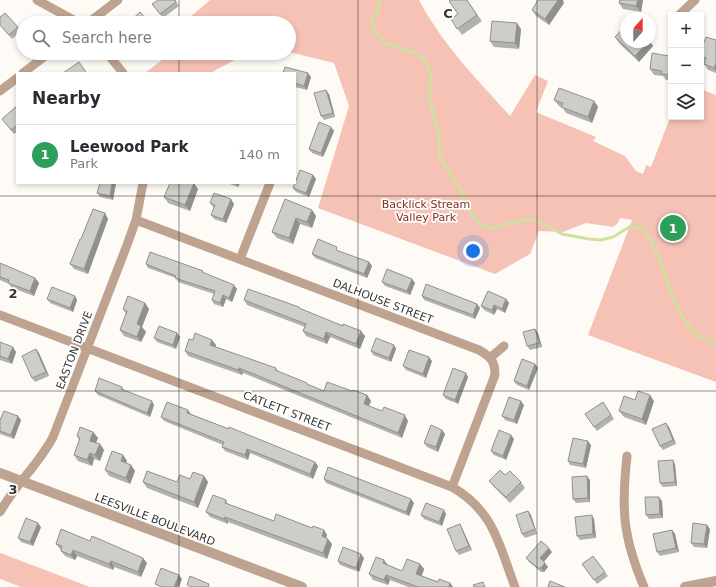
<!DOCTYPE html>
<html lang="en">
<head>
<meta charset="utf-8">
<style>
  body { margin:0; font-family:"DejaVu Sans",sans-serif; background:#f7f7f7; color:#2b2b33 }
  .controls { position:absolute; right:12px; top:12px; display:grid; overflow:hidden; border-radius:0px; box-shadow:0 2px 6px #0003 }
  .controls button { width:36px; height:36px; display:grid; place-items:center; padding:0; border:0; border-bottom:1px solid #e1e1e2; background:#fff; color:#2b2b33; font:20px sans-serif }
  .compass { position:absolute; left:620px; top:12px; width:36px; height:36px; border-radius:50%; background:#fff; box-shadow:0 2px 6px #0003; rotate:21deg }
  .you { position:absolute; left:473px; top:251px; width:14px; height:14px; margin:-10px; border:3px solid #fff; border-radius:50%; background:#1a73e8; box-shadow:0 0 0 6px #1a73e833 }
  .badge { display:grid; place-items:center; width:26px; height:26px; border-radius:50%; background:#1a73e8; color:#fff; font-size:13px; font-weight:700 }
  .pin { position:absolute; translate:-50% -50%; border:2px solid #fff; box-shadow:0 1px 4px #0006 }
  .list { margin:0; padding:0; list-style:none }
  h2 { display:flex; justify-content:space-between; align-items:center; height:52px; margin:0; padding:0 16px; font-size:17px }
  h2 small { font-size:13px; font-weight:400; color:#7c7c81 }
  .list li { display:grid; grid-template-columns:26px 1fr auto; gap:12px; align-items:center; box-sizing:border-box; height:60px; padding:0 16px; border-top:1px solid #e1e1e2 }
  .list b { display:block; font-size:15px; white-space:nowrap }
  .list p { margin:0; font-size:13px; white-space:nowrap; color:#7c7c81 }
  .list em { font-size:13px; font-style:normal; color:#7c7c81 }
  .icon { flex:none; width:22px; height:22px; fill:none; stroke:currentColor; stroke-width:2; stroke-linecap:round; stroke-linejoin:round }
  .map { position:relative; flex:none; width:716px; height:587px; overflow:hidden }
  .search { position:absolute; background:#fff; box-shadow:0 2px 6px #0003; left:16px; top:16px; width:280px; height:44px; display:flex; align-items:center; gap:10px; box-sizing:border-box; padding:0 14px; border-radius:22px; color:#7c7c81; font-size:15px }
  .panel { position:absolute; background:#fff; box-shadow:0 2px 6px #0003; left:16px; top:72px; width:280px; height:112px; border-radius:0px }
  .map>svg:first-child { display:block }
</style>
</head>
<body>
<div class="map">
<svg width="716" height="587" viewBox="0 0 716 587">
  <rect width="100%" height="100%" fill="#fefbf7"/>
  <!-- green -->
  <path fill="#f6c2b6" d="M210,0h209c23,44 58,79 91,116l25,-41 13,6 -12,31 60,25 -3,4 32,15 11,15 7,3 3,-9 5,2 20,-52v2h30v-28l15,6v287l-128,-47 44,-115 -12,-2 -2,5 -5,4 -27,-4 -23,9 -24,-1 -9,23 -35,20 -177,-66 31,-102 -15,-43 -45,-11v-29h-106z
    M164,53h84l-38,20h-65l21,-16z
    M0,553l3,1 87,33h-69l-21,-8z"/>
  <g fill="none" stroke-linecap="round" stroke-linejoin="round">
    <!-- stream -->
    <path stroke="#cee19e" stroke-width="3" d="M379,0v7l-8,17 8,13 7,7 29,9 7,5 5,6 4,10 -2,24 10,36v22l24,38 4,14 14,17 10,3 38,-9 8,1 25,14 27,5 12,1 12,-3 18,-11 13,3c22,32 23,75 51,104 6,6 14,7 21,12"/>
    <!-- minor -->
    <path stroke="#bea391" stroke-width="9" d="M37,0l42,23
      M679,15l16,-15
      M88,23l30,-23
      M107,53l16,20
      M23,73l26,-20
      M0,91l17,-13
      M136,220l343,130c12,7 16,11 16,25l-43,112
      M240,259l30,-76
      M0,315l452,172c42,24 47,58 63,100
      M491,357l13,-11
      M627,456c-6,54 -4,81 17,131
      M0,512c15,-27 38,-47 53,-75l74,-192 9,-25 7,-37"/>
    <!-- tertiary -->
    <path stroke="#bea391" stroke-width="10" d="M0,473l302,114
      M685,587l31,-6"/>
  </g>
  <!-- wall -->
  <path fill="#b1b1ad" d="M175,0l4,6 -16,12 -11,-14z
    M467,0l15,21 -20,14 -11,-16 7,-5z
    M620,0h23l-2,12 -18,-3 -4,-6z
    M564,3l-15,22 -13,-9 -4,-6z
    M0,17l18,10 3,4 -9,8 -12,-14z
    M521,29l-2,20 -25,-2 -4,-6z
    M615,37l35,5 3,4 -14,16 -20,-19z
    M716,40v33l-8,-3 -4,-6 1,-2 -2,-1 -2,-3v-8z
    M671,48v32h-5l-3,-4 -9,-1 -4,-6 19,-13z
    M295,73l16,4 -4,13 -12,-3z
    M329,94l6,23 -11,3 -3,-4z
    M554,100l40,1 4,6 -6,16 -26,-10 -4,-6 -3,-1z
    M17,106v26l-3,2 -12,-15z
    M331,127l3,4 -11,26 -11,-4 -3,-4z
    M313,175l3,4 -7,18 -13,-5 -3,-4z
    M100,183h16l-3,17 -13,-3 -3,-4z
    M227,183h13l-2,4z
    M198,189l-8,22 -22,-8 -4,-6z
    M210,203l24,1 -8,19 -12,-4 -3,-4 3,-7 -1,-1z
    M312,210l4,6 -4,12 -12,-4 -7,20 -16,-6 -5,-6z
    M105,213l3,6 -20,55 -14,-5 -4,-5 11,-25z
    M312,254l57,8 3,4 -5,12 -52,-20z
    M0,263l35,15 4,5 -5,13 -22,-8 -3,-4 -9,-4z
    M146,264l57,7 1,2 33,16 -5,13 -6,-3 -3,8 -9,-3 -2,-4 2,-6 -36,-12 -2,-4 -28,-10z
    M412,279l3,4 -5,12 -25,-9 -3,-4z
    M75,296l2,4 -4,12 -23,-9 -3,-4z
    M422,296l55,8 3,4 -5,11 -51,-19z
    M506,299l3,4 -4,10 -8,-4 -3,6 -10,-5 -3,-4z
    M244,300l57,9 64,27 -5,13 -30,-12 -3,7 -21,-8 -3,-5 2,-4 -58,-22z
    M145,303l4,6 -7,18 4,5 -5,10 -17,-6 -4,-6 6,-16 -3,-5z
    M535,329l3,4 4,14 -12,3 -3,-4z
    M177,333l3,4 -4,12 -19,-7 -3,-4z
    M193,340l23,5 -1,2 61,21 2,3 31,14 15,6h28l15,4 4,6 -2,5 39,15 -6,17 -159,-65 -1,2 -54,-19 -3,-5z
    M0,342l16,10 -4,12 -12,-4z
    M394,345l2,4 -5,13 -18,-7 -2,-4z
    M36,349l3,4 10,23 -14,6 -3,-4z
    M432,361l-6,17 -20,-8 -3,-4z
    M535,364l3,4 -9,22 -12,-5 -3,-4z
    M468,377l-10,27 -12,-5 -3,-4z
    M122,387l3,4 29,14 -4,12 -52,-22 -3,-4z
    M635,400l19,1 -8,24 -22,-8 -5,-6z
    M603,402l11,17 -17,12 -12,-17z
    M524,405l-7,19 -12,-4 -3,-4z
    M191,414l127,52 -5,13 -63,-26 -2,7 -23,-9 -3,-4 1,-2 -59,-24 -3,-4z
    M0,420h21l-7,19 -14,-5z
    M669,427l7,17 -13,6 -3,-4z
    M442,430l3,4 -7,18 -11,-5 -3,-4z
    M93,432l5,6 -2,5 4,1 4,6 -4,11 -6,-2 -2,7 -14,-5 -4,-6 5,-15 -2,-4z
    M511,435l3,4 -8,21 -12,-5 -3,-4z
    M591,445l-5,23 -16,-3 -2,-4z
    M123,455l4,6 -1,2 5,2 4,6 -5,13 -21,-8 -4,-6z
    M675,464l2,22 -14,1 -3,-4z
    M505,475l16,7 4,6 -15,15 -16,-16 -5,-6z
    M204,476l4,6 -10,26 -51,-20 -4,-6h34z
    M324,479l90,24 -5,13 -83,-33z
    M590,480v22l-14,1 -3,-4z
    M226,500l2,4 46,17 50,9 3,5 -1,3 6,6 -5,15 -99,-37v2l-18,-7 -4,-5z
    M662,501l1,17 -14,1 -3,-4z
    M528,511l3,4 6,19 -12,4 -3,-4z
    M446,514l-4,12 -18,-7 -3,-4z
    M594,519l2,19 -16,2 -3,-4z
    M41,527l-8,19 -12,-4 -3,-4z
    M462,528l10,22 -13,5 -3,-4z
    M710,529l-3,19 -13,-1 -3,-4z
    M672,530l3,4 4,18 -19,4 -3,-4z
    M56,544l91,19 -6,14 -27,-10 -1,3 -36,-14 -2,4 -10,-4 -4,-5v-1l-1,-1z
    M552,552l-9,10 5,5 -4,5h-3l-12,-10 -3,-4z
    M593,556l15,20 -11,8 -15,-20z
    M364,558l-5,14 -19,-7 -2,-4z
    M420,564l4,5 -2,7 16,6 12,1 3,4h-45l-18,-7 -2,5 -15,-5 -4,-6 19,-9 14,6z"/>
  <!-- shaded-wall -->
  <path fill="#90908d" d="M558,0h5l1,3 -15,22 -4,-6z
    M638,0h5l-2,12 -5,-6z
    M517,23l4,6 -2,20 -4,-6z
    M648,42h2l3,4 -14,16 -4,-6z
    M716,63v8l-2,-3z
    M670,69l1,1v7l-1,-2z
    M308,73l3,4 -4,13 -3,-4z
    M326,90l3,4 6,23 -2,-4z
    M594,101l4,6 -6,16 -4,-6z
    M331,127l3,4 -11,26 -2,-4z
    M313,175l3,4 -7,18 -3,-4z
    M112,183h4l-3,17 -3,-4z
    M194,183l4,6 -8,22 -5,-6z
    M236,183h4l-2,4z
    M231,199l3,5 -8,19 -3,-4z
    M312,210l4,6 -4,12 -5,-6z
    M105,213l3,6 -20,55 -4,-5z
    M296,218l4,6 -7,20 -4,-6z
    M369,262l3,4 -5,12 -3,-4z
    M35,278l4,5 -5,13 -4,-5z
    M412,279l3,4 -5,12 -3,-4z
    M234,285l3,4 -5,13 -3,-4z
    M223,295l3,4 -3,8 -3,-4z
    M75,296l2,4 -4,12 -3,-4z
    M506,299l3,4 -4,10 -3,-4z
    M145,303l4,6 -7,18 4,5 -5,10 -4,-5v-13z
    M477,304l3,4 -5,11 -2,-4z
    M494,305l3,4 -3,6 -2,-5z
    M535,329l3,4 4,14 -3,-4z
    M361,331l4,5 -5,13 -4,-5z
    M326,332l4,5 -3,7 -3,-5z
    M177,333l3,4 -4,12 -3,-4z
    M212,340l4,5 -2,5 -4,-5z
    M394,345l2,4 -5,13 -2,-4z
    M13,347l3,5 -4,12 -4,-5z
    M36,349l3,4 10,23 -3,-4z
    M429,357l3,4 -6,17 -3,-4z
    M535,364l3,4 -9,22 -2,-4z
    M239,368l4,5 -1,2 -4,-5z
    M466,373l2,4 -10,27 -3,-4z
    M367,395l4,6 -4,8 -3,-5z
    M650,395l4,6 -8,24 -4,-6z
    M152,401l2,4 -4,12 -3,-4z
    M521,401l3,4 -7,19 -3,-4z
    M188,410l3,4 -4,-1z
    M405,415l3,6 -6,17 -4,-5z
    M18,416l3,4 -7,19 -3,-4z
    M666,423l3,4 7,17 -3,-4z
    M442,430l3,4 -7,18 -2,-5z
    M93,432l5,6 -4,9 -4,-6z
    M511,435l3,4 -8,21 -3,-4z
    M588,441l3,4 -5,23 -3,-4z
    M100,444l4,6 -4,11 -5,-6z
    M247,449l3,4 -2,7 -3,-5z
    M90,453l4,6 -2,7 -5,-6z
    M123,455l4,6 -2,6 -4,-6z
    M673,460l2,4 2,22 -2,-4z
    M315,462l3,4 -5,13 -3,-5z
    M131,465l4,6 -5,13 -4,-6z
    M204,476l4,6 -10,26 -4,-6z
    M587,476l3,4v22l-2,-4z
    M659,497l3,4 1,17 -3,-4z
    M411,499l3,4 -5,13 -3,-4z
    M444,510l2,4 -4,12 -3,-4z
    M528,511l3,4 6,19 -2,-5z
    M592,515l2,4 2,19 -3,-4z
    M225,517l3,5v2l-4,-5z
    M38,523l3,4 -8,19 -3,-4z
    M460,524l2,4 10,22 -3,-4z
    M707,525l3,4 -3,19 -3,-4z
    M324,530l3,5 -2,6 -3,-5z
    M672,530l3,4 4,18 -3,-4z
    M328,539l4,5 -5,15 -4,-6z
    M549,548l3,4 -9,11 -3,-5z
    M73,550l4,6 -2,4 -4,-5z
    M361,554l3,4 -5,14 -3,-4z
    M143,558l4,5 -6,14 -3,-5z
    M384,560l4,5 -5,-2z
    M111,561l3,6 -1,3 -4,-6z
    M545,563l3,4 -4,5 -3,-4z
    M420,564l4,5 -4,10 -4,-5z
    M179,575l3,4 -3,8h-5z
    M386,575l4,5 -2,5 -4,-5z
    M450,583l3,4h-4z"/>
  <!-- building -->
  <path fill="#cecec9" stroke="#90908d" d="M158,0h17l1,2 -16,12 -8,-10z
    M450,0h17l10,15 -20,14 -6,-10 7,-5 -9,-13z
    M538,0h20l-13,19 -13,-9z
    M620,0h18l-2,6 -17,-3z
    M140,12l9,10 -1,1h-20z
    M5,13l13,14 -9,8 -9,-10v-8z
    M492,21l25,2 -2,20 -25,-2z
    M626,25v17h22l-13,14 -20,-19z
    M706,37l10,3v23l-2,5 -10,-4 2,-6 -5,-2v-6z
    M671,48v22l-1,-1v6l-9,-1 1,-3 -12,-2 2,-16 17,3z
    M79,62l7,10 -1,1h-22z
    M285,67l23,6 -4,13 -9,-3v-10h-12z
    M559,88l35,13 -6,16 -27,-10 2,-4 -9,-3z
    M326,90l7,23 -12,3 -7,-23z
    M17,106v19l-6,5 -9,-11z
    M319,122l12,5 -10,26 -12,-4z
    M300,170l13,5 -7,18 -13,-5z
    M100,183h12l-2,13 -13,-3z
    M170,183h24l-9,22 -21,-8z
    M214,193l17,6 -8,20 -12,-4 4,-10 -5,-2z
    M285,199l27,11 -5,12 -11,-4 -7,20 -17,-6z
    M93,209l12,4 -21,56 -14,-5 10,-25h1z
    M318,239l19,8 -1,3 33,12 -5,12 -52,-20z
    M150,252l53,19 -1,1 32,13 -5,13 -6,-3 -3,8 -8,-3 3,-9 -40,-13 1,-2 -30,-12z
    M0,263l35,15 -5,13 -22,-8 1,-3 -9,-3z
    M387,269l25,10 -5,12 -25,-9z
    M426,284l51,20 -4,11 -51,-19z
    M52,287l23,9 -5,12 -23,-9z
    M248,289l51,18v1l44,18v-2l18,7 -5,13 -30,-12 -2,7 -21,-8 3,-7 -62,-24z
    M488,291l18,8 -4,10 -8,-4 -2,5 -11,-4z
    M128,296l17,7 -8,21 4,2 -4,11 -17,-7 7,-19 -4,-2z
    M159,326l18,7 -4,12 -19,-7z
    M535,329l4,14 -12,3 -4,-14z
    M195,333l17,7 -2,5 66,23 -1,2 32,13v1l17,7 3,-9 25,9 1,-1 14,5 -3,9 18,7 2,-4 21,8 -7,18 -159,-65 -1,2 -53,-19 4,-12 4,1z
    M376,338l18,7 -5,13 -18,-7z
    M0,342l13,5 -5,12 -8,-3z
    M36,349l10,23 -14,6 -10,-22z
    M409,350l20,7 -6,17 -20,-8z
    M522,359l13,5 -8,22 -13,-5z
    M453,368l13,5 -11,27 -12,-5z
    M99,378l23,9 -1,2 31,12 -5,12 -52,-22z
    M638,391l12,4 -8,24 -23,-8 5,-15 11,4z
    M509,397l12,4 -7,19 -12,-4z
    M167,402l21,8 -1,3 42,16v-2l86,35 -5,12 -63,-25 -2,6 -23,-8 2,-5 -63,-25z
    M603,402l8,13 -17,12 -9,-13z
    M4,411l14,5 -7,19 -11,-4v-11z
    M666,423l7,17 -13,6 -8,-17z
    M431,425l11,5 -6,17 -12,-4z
    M80,427l13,5 -3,9 10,3 -5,11 -5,-2 -3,7 -13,-5 6,-17 -3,-2z
    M499,430l12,5 -8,21 -12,-5z
    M573,438l15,3 -5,23 -15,-3z
    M112,451l11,4 -2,6 10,4 -5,13 -21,-8z
    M673,460l2,22 -15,1 -2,-22z
    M328,467l83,32 -5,13 -82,-33z
    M500,470l5,5 5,-4 11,11 -15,15 -17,-16z
    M147,471l30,11 3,-7 10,4 3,-7 11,4 -10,26 -51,-20z
    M587,476l1,22 -15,1 -1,-22z
    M213,495l13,5 -1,3 49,18 2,-7 36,14 1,-2 11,4 -2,6 6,3 -5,14 -98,-36 -1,2 -18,-7z
    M645,497h14l1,17 -14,1z
    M426,503l18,7 -5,12 -18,-7z
    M528,511l7,18 -13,5 -6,-19z
    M592,515l1,19 -16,2 -2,-19z
    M26,518l12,5 -8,19 -12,-4z
    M693,523l14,2 -3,19 -13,-1z
    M460,524l9,22 -13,5 -9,-22z
    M61,529l29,12 2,-5 51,22 -5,14 -27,-11 -2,3 -36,-14 -2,5 -10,-4 1,-5 -6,-2z
    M672,530l4,18 -19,4 -4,-18z
    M541,541l8,7 -9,10 5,5 -4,5h-3l-12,-10z
    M343,547l18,7 -5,14 -18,-7z
    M593,556l12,16 -11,8 -12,-16z
    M376,557l8,3 -1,3 19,8 5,-12 13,5 -4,10 22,8 1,-3 11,4 -1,4h-31l-32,-12 -2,5 -15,-6z
    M161,568l18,7 -5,12h-12l-7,-3z
    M190,576l19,8 -1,3h1h-17l-5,-2z
    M550,581l15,6h-17z
    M483,582l2,5h-11l-1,-2z"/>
  <!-- grid -->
  <path fill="none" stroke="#353432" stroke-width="1" stroke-opacity="0.55" d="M179,0v23M358,0v587M537,0v587M179,53v20M179,183v404M0,196h716M0,391h716"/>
  <g text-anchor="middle" stroke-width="3.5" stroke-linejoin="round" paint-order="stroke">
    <!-- park labels -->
    <g font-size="11" fill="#822d1e" stroke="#fff">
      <text x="426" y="208">Backlick Stream<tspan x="426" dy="13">Valley Park</tspan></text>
    </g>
    <!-- street labels -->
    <g font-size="11" fill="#353432" stroke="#fff">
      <text transform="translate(383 301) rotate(21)" y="4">DALHOUSE STREET</text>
      <text transform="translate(74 350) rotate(-69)" y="4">EASTON DRIVE</text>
      <text transform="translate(287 411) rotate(21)" y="4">CATLETT STREET</text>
      <text transform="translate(155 519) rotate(21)" y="4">LEESVILLE BOULEVARD</text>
    </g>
  </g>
  <g font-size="13" text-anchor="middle" font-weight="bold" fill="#353432" stroke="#fff" stroke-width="3.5" stroke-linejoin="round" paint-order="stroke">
    <text x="448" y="18">C</text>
    <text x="13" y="298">2</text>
    <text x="13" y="494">3</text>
  </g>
</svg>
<div class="controls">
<button>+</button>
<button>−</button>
<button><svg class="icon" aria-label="layers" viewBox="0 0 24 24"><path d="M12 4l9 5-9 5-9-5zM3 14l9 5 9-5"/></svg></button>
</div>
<svg class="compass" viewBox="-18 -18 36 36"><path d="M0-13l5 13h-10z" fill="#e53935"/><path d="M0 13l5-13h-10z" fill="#7c7c81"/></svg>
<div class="you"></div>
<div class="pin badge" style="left:673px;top:228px;background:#2e9e5b">1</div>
<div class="search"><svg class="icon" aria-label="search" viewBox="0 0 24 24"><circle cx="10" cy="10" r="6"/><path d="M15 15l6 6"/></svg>Search here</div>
<section class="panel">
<h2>Nearby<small></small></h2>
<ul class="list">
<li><span class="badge" style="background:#2e9e5b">1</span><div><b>Leewood Park</b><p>Park</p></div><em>140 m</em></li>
</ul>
</section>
</div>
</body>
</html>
